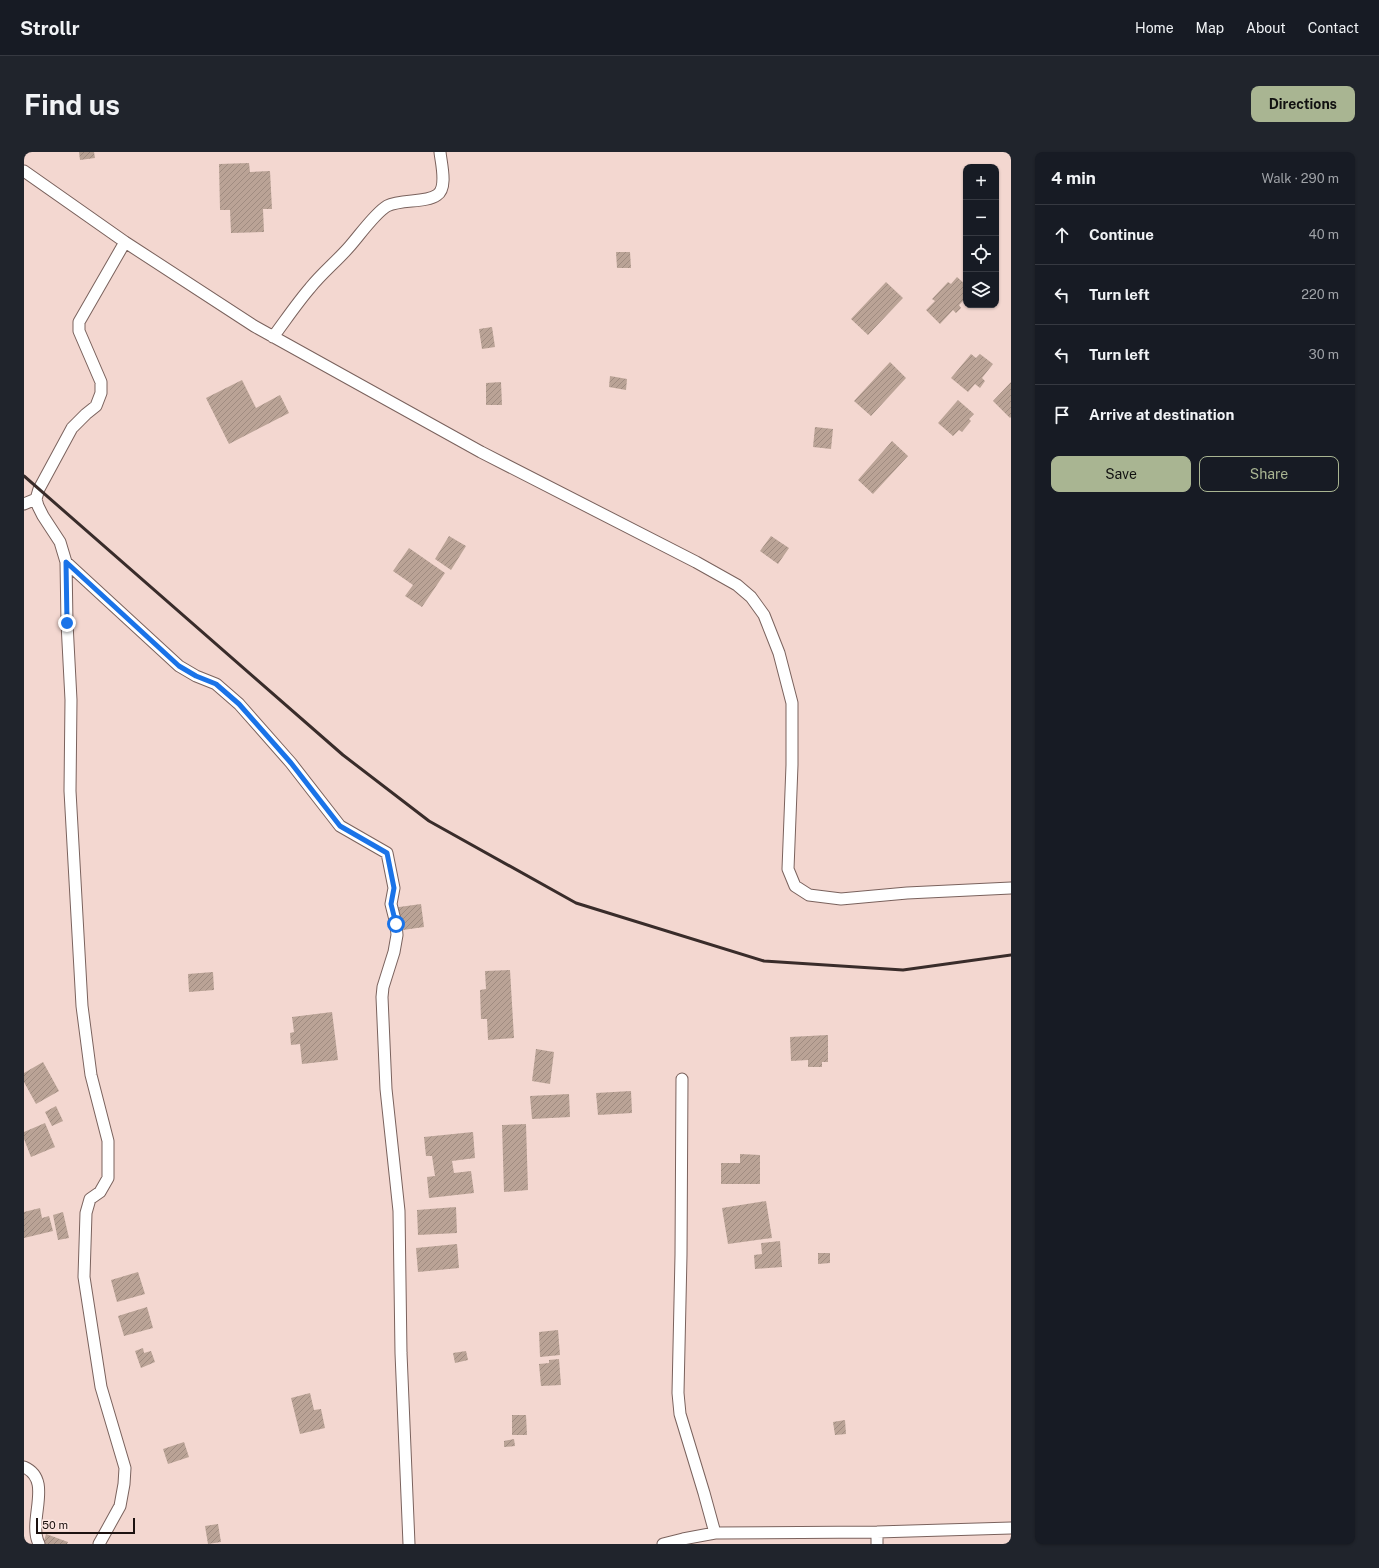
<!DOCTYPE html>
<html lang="en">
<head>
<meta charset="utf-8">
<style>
  body { margin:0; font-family:"Public Sans",sans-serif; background:#20242c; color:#f1f3f6 }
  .controls { position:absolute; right:12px; top:12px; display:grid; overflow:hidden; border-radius:8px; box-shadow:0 1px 3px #0004 }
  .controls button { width:36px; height:36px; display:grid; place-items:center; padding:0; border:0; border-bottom:1px solid #363941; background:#171b24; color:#f1f3f6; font:20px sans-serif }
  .scale { position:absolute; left:12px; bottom:10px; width:99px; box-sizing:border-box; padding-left:4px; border:2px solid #1c1210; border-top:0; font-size:11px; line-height:14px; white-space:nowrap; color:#1c1210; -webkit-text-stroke:3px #fce5e0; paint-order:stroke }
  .stop { position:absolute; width:12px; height:12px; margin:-9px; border:3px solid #1a73e8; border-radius:50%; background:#fff }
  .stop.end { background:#1a73e8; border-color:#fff; box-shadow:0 1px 4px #0008 }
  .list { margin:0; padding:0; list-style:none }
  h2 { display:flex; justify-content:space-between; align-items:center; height:52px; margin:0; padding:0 16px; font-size:17px }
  h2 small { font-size:13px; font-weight:400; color:#9ea1a6 }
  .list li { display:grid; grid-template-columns:26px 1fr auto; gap:12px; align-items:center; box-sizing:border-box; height:60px; padding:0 16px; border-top:1px solid #363941 }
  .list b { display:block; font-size:15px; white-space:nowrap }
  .list em { font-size:13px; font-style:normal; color:#9ea1a6 }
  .actions { display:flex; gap:8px; padding:12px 16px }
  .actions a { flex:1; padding:9px 0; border:1px solid #a9b592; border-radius:8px; text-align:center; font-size:14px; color:#a9b592 }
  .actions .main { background:#a9b592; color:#111 }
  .icon { flex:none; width:22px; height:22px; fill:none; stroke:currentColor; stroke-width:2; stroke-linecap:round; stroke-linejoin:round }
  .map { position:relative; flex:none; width:987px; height:1392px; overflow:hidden; border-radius:8px }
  header { display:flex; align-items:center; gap:24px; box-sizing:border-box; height:56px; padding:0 20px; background:#171b24; border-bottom:1px solid #363941 }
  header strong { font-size:19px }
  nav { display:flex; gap:22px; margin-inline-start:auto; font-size:14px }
  .intro { display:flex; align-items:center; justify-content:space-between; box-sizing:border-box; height:96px; padding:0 24px }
  h1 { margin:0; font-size:28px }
  .button { padding:10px 18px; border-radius:8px; background:#a9b592; color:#111; font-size:14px; font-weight:700 }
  main { display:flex; gap:24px; padding:0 24px }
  aside { flex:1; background:#171b24; border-radius:8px; box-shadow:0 1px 3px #0004 }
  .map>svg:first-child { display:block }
</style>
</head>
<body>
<header>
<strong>Strollr</strong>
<nav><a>Home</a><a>Map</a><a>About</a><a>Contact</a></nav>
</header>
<div class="intro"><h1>Find us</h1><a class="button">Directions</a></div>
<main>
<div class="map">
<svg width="987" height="1392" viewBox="0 0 987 1392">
  <defs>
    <pattern id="building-hatch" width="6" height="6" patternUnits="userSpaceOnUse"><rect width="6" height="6" fill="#baa396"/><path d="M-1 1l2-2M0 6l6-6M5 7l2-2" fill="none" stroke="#9f8b80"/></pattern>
  </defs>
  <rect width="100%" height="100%" fill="#f3d7d0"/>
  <!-- building -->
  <path fill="url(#building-hatch)" d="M55,0h15l1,6 -15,2z
    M225,11l1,9 20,-1 2,38h-9l1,23 -33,1 -1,-23h-10l-1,-46z
    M592,100h14l1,16h-14z
    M933,125l9,8v13l-7,7 2,3 -5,5 -3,-3 -13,14 -14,-14 9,-9 -3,-2 16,-17 3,2z
    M862,130l17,16 -35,37 -17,-16z
    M468,175l3,20 -13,2 -3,-20z
    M947,202l5,4 4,-4 13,10 -11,14 3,3 -5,7 -5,-4 -7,8 -17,-14z
    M866,210l16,16 -35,38 -17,-15z
    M586,224l17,3 -1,11 -17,-3z
    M218,228l14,28 24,-13 9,18 -60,31 -23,-46z
    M477,230l1,23h-16v-22z
    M987,230v35l-1,1 -17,-17z
    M934,248l16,14 -5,5 2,2 -9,11 -3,-2 -6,6 -15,-13z
    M791,275l18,2 -2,20 -18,-2z
    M868,289l16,15 -35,38 -15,-14z
    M425,384l17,10 -15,24 -16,-11z
    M747,384l18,12 -11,16 -18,-13z
    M385,396l36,25 -23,34 -17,-11 8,-11 -20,-14z
    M397,752l3,23 -28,4 -4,-23z
    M486,818l4,68 -26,2 -1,-21h-6l-1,-29 6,-1 -1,-18z
    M189,820l1,18 -25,2 -1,-18z
    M308,860l6,48 -36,4 -2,-20 -9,1 -1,-12 4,-1 -2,-15z
    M804,883v27h-6v5h-14v-7l-17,1 -1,-24z
    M512,897l18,3 -4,32 -18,-3z
    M19,910l16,29 -23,13 -12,-22v-9z
    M607,939l1,22 -34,2 -2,-22z
    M545,942l1,23 -38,2 -2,-23z
    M32,954l7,15 -11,5 -7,-14z
    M21,971l10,24 -24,10 -7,-18v-7z
    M502,972l2,66 -24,2 -2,-67z
    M449,980l2,26 -23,3 2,12 17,-2 3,22 -45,5 -2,-21 8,-1 -3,-20h-6l-2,-19z
    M716,1002l20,1v29h-39v-21h19z
    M742,1049l6,37 -44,6 -6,-36z
    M432,1055l1,26 -39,2 -1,-25z
    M16,1056l2,10 7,-2 4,15 -29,7v-26z
    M39,1060l6,26 -11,2 -5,-25z
    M756,1089l2,26 -27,2 -1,-14 8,-1 -1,-11z
    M433,1092l2,24 -41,4 -2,-24z
    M794,1101h12v10l-12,1z
    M114,1120l7,22 -28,8 -6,-22z
    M123,1155l6,21 -29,8 -6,-20z
    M534,1178l2,25 -20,2 -1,-25z
    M119,1196l1,5 7,-2 4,11 -14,6 -6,-17z
    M442,1199l2,9 -13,3 -2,-10z
    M535,1207l2,26 -20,1 -2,-22 10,-1v-3z
    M286,1241l4,17 7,-1 4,19 -25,6 -9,-36z
    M488,1263h14l1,20h-15z
    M821,1268l1,14 -11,1 -2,-13z
    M490,1287l1,7 -11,1v-6z
    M160,1290l5,15 -21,7 -5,-15z
    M194,1372l3,18 -13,2 -3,-18z
    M22,1382l22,8 -1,2h-24z"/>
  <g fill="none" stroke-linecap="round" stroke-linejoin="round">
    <defs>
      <path id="minor" d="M0,19l101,71 129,84 227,126 215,110 41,23 14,12 13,18 15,38 13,50v62l-4,104 7,17 14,9 32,4 66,-6 104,-5
        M249,185c12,-16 24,-34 37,-49 12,-15 27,-27 40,-42 9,-10 25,-33 37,-40 14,-7 39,-3 50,-11 11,-7 4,-32 3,-43
        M0,352l12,-5
        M42,410l113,104 17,10 20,8 23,20 52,59 49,63 47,27 7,35 -3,16 5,20 1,11 -3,17 -11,35 -1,10 4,92 13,122 2,142 8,191
        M658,927l-1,176 -3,138 2,21 24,79 11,40
        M0,1315c30,13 3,53 15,77
        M853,1380v12
        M75,1392l21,-38 4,-22 1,-16 -24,-81 -17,-110 2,-64 4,-14 10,-7 8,-14v-37l-17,-66 -9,-69 -12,-215 1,-91 -4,-77 -1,-61 -6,-20 -17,-26 -5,-10 -2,-7 3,-10 33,-61 14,-14 10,-8 5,-13v-11l-22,-51v-9l46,-80
        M639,1392l20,-5 32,-6 162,-1 134,-4"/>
    </defs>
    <!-- minor casing -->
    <use href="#minor" stroke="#7a625d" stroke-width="13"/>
    <!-- minor -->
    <use href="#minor" stroke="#fff" stroke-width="11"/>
    <!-- rail -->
    <path stroke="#392c2a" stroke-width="3" d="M0,324l319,279 86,66 147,82 188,58 139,9 108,-15"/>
  </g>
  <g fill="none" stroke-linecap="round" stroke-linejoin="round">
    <!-- route -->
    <path stroke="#1a73e8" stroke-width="5" d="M43,471l-1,-61 113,104 17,10 20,8 23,20 52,59 49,63 47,27 7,35 -3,16 5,20"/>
  </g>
</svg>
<div class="controls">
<button>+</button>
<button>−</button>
<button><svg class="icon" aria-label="locate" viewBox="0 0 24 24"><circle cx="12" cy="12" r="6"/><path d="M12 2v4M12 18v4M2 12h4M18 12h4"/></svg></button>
<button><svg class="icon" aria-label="layers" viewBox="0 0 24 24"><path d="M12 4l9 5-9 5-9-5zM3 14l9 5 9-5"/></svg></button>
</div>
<div class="scale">50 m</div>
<div class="stop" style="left:372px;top:772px"></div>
<div class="stop end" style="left:43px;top:471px"></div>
</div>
<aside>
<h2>4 min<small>Walk · 290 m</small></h2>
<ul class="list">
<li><svg class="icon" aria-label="ahead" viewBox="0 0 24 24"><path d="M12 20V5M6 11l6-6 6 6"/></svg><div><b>Continue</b></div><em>40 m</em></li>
<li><svg class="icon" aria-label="left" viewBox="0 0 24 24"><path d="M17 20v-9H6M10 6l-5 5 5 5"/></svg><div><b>Turn left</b></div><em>220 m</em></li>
<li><svg class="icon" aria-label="left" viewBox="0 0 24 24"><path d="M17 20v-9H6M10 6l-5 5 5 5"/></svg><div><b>Turn left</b></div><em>30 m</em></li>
<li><svg class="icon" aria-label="arrive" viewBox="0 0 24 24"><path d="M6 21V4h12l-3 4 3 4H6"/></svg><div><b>Arrive at destination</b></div></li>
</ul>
<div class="actions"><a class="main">Save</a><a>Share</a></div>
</aside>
</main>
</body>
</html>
